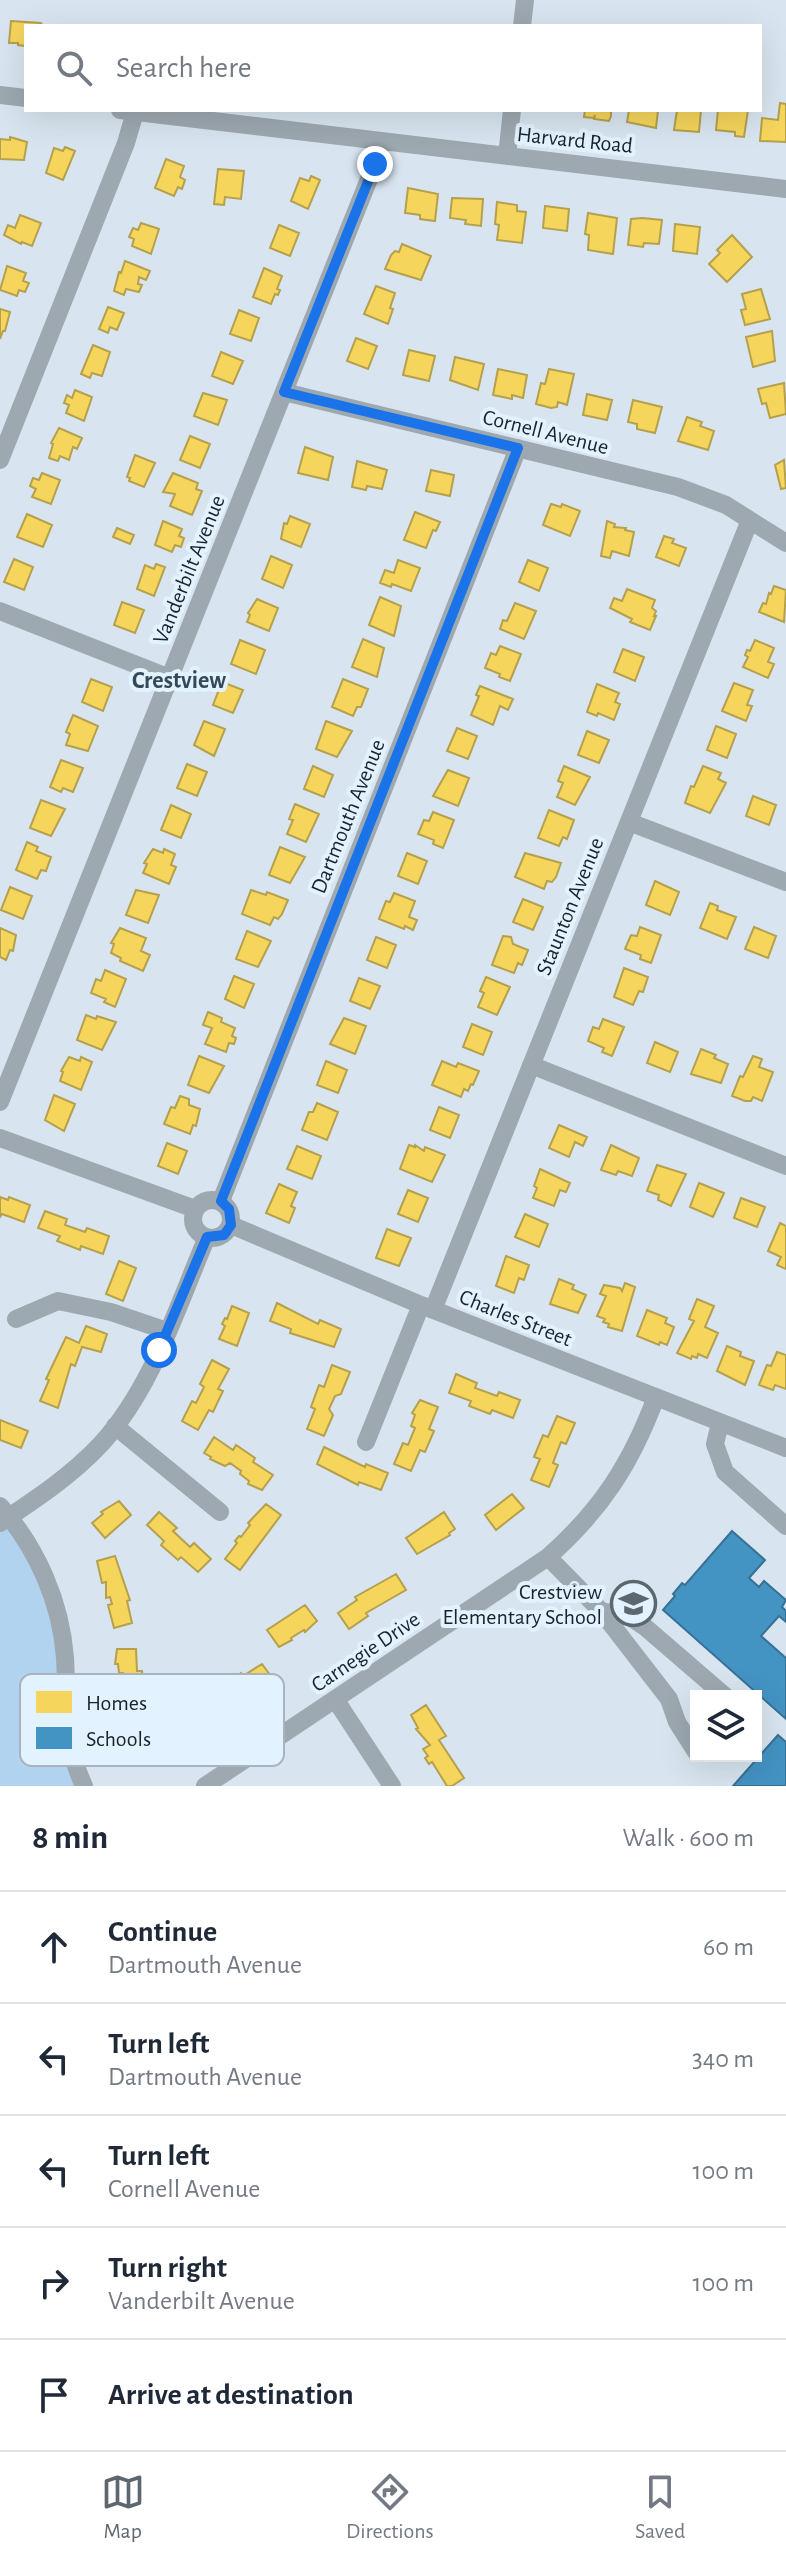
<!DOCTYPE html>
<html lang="en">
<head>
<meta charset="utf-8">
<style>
  body { margin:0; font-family:"Alegreya Sans",sans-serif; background:#f2f2f3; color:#1f2937 }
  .controls { position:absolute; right:24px; bottom:24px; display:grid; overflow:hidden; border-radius:0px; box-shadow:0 8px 32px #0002 }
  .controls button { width:72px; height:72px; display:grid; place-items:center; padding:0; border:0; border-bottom:2px solid #e0e1e3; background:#fff; color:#1f2937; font:40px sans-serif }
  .stop { position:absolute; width:24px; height:24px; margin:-18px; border:6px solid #1a73e8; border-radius:50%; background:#fff }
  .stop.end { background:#1a73e8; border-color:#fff; box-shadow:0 2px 8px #0008 }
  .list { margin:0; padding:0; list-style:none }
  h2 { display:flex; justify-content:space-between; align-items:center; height:104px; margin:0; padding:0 32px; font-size:34px }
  h2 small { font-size:26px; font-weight:400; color:#747a83 }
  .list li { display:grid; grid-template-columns:52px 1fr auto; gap:24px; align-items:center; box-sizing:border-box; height:112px; padding:0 32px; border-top:2px solid #e0e1e3 }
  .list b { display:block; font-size:30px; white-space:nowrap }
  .list p { margin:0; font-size:26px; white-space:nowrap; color:#747a83 }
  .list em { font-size:26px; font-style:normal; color:#747a83 }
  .icon { flex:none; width:44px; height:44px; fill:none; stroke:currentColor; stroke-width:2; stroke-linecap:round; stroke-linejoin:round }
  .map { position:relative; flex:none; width:786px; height:1786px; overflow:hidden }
  .search { position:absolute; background:#fff; box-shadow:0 8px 32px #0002; left:24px; right:24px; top:24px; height:88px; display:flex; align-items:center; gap:20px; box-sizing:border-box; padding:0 28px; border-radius:0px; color:#747a83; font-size:30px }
  .sheet { height:664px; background:#fff }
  nav { display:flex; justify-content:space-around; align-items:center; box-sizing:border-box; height:112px; border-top:2px solid #e0e1e3; background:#fff; font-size:22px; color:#747a83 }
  nav a { display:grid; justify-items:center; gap:4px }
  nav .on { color:#5c676f }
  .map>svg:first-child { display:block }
</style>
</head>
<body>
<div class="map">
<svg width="786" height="1786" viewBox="0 0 786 1786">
  <rect width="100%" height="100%" fill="#d8e5f0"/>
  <!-- green -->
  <path fill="#b1d3ef" d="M10,1518l37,62 37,206h-84v-261z"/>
  <!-- homes -->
  <path fill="#f6d55c" stroke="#b4a04d" stroke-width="2" d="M11,21l30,2 2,3h-17v20l-8,-1v-2h-9z
    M780,103l6,1v38l-26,-1 2,-23 16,2z
    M585,110h26v6l-2,5 -15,-2 1,-4 -1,3 -10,-1z
    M629,110h29l-2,18 -29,-6z
    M677,110h24l-2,22 -25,-2z
    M718,110h30l-4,27 -9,-1v-4l-19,-2z
    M10,137l17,5 -3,18 -24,-1v-20l10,1z
    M65,147l10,4 -12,29 -17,-7 8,-25 9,3z
    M166,159l18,7 -4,11 5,3 -3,9 -4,-2 -4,9 -19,-8z
    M218,169l26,2 -3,28 -16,-2 -1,8 -10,-1z
    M311,176l9,4 -12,29 -17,-8 9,-23 9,3z
    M408,188l30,6 -3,27 -15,-2v-4l-15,-2z
    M452,198l31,1 -2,27 -16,-2 1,-4 -16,-2z
    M497,202l20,3v6l9,1 -4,31 -25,-3 2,-15 -4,-1z
    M545,206l24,3 -2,22 -24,-3z
    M588,213l29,5 -4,36 -25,-4 1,-15 -4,-1z
    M20,215l21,8 -9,23 -10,-4 -1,2 -17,-9 4,-10 7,3z
    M642,218l20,2 -3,24 -15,-1 -1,4 -15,-2 3,-26z
    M141,223l18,6 -8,25 -19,-8 2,-7 -5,-2 4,-9 5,2z
    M675,224l25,3 -3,27 -24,-3z
    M279,225l20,8 -9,23 -20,-8z
    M732,235l20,22 -25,25 -18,-18 11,-11 -3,-3z
    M402,244l29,12 -10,24 -36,-11 6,-14 4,-4 4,1z
    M125,261l25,10 -4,9 -7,-3 -1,7 4,1 -3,7 -13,-3 -2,6 -10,-4 5,-19 2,1z
    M7,266l19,7 -3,8 6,2 -4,9 -6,-2 -2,6 -17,-6z
    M264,268l18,8 -5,13 3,1 -2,5 -3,-1 -4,10 -18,-7z
    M376,286l19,7 -5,15 3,1 -5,15 -24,-10z
    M761,289l9,30 -25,6 -4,-15 5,-1 -4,-15z
    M108,307l16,6 -7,17 -7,-3 -2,6 -9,-4z
    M0,309l10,3 -5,19h-2l-3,8z
    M239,310l20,8 -8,23 -21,-7z
    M772,331l3,30 -22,6 -7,-30z
    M356,338l21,8 -9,23 -21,-8z
    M93,345l17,7 -8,24 -10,-3 -2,5 -9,-4z
    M409,350l26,6 -6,25 -26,-6z
    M221,352l22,9 -10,23 -21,-8z
    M455,357l29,7 -6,26 -28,-10z
    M498,369l29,6 -4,23 -11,-3v4l-19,-4z
    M549,369l25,5 -7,31 -9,-3 -1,5 -6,1 -15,-4 5,-21 4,1z
    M784,383l2,31 -16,4 -4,-15 -4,1 -4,-15z
    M75,390l17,7 -8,24 -18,-8 3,-8 -5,-2 3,-8 5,3z
    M203,393l24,7 -9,25 -24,-9z
    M587,394l25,6 -5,20 -24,-5z
    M633,400l29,7 -7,26 -18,-4v-5l-9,-2z
    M687,417l15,5 -2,4 14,5 -6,19 -30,-9z
    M59,428l23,10 -5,11 -4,-2 -4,13 -9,-4 -2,5 -9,-3 4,-14 -2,-1z
    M190,436l20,8 -10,24 -20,-8z
    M305,447l28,10 -5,23 -30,-7z
    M135,455l20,8 -11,24 -15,-6 1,-3 -3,-1z
    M784,460l2,28 -5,1 -6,-24z
    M357,461l30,9 -5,19 -15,-3 -1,4 -14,-3z
    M431,470l23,5 -4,21 -24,-5z
    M42,473l18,7 -9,24 -19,-7 4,-8 -6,-3 3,-8 6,2z
    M173,473l25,10 -2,6 6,2 -10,24 -22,-9 5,-12 -12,-2z
    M551,504l10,3 1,-3 18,7 -10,25 -27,-11z
    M415,512l25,10 -4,9 -3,-1 -7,18 -22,-8z
    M27,514l25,11 -9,22 -26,-10z
    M290,516l20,8 -9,23 -20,-8 3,-16 3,1z
    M163,521l19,8 -3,7 5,2 -3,9 -6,-2 -3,7 -17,-7z
    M607,521l8,3 -1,3 12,1 -1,2 9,2 -5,24 -17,-5 -2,7 -9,-2z
    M117,528l17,7 -4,9 -17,-7z
    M664,536l10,3 -2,4 14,5 -7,18 -23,-9z
    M271,556l21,9 -9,23 -21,-9z
    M14,559l19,8 -9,23 -20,-8z
    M398,560l22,8 -9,23 -19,-7 -1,3 -11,-4 5,-13 9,3z
    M528,560l20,8 -9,23 -20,-9z
    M156,564l9,3 -11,29 -17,-7 8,-24 9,4z
    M774,586l12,4 -2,32 -25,-10 4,-9 3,1 3,-11 2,1z
    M627,589l28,11 -3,8 4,3 -2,5h2l-6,14 -20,-8 2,-3 -22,-11 4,-10 8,3z
    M380,597l21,9 -7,30 -25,-11z
    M257,599l21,9 -9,23 -22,-9 3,-7 -2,-2z
    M122,602l22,8 -9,23 -21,-8z
    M515,603l21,8 -12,28 -24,-10 3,-9 4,1z
    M363,639l21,9 -7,29 -25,-10z
    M240,640l25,10 -9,24 -25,-10z
    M755,640l19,8 -6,14 6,2 -6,14 -25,-11 5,-10 -3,-2 2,-5 3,1z
    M500,646l21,8 -11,27 -11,-4 1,-3 -15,-6 6,-15 5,2z
    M623,649l21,8 -9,24 -21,-9z
    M91,679l21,8 -9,24 -21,-9z
    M343,679l25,10 -7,18h-4l-4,9 -21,-9z
    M222,682l21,8 -10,23 -20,-8z
    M734,683l19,7 -6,15 5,1 -6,15 -24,-10z
    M597,684l22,9 -4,9 5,2 -6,16 -16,-7 -1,3 -10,-4z
    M480,686l33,13 -5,11 -8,-4 -7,19 -22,-10 8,-19 -3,-1z
    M73,715l25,11 -10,25 -22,-6 4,-11 -4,-2z
    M204,721l21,8 -11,27 -20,-11z
    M326,721l26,10 -15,26 -21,-8z
    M716,726l20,8 -9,24 -20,-8z
    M457,728l20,8 -9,23 -21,-8z
    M587,731l22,9 -10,23 -21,-8z
    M61,760l22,8 -10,24 -10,-4 -2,4 -11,-5z
    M187,764l20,8 -10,24 -20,-8z
    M313,766l20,9 -9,22 -20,-8z
    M564,766l26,11 -15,28 -18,-8 6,-14 -5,-2z
    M703,766l18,7 -3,6 8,4 -16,30 -25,-10 6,-17 3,1z
    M448,770l21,8 -11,28 -25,-10z
    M753,796l23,9 -7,20 -23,-9z
    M41,800l24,9 -14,27 -21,-8z
    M295,804l24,10 -13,28 -19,-8 6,-14 -4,-1z
    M171,805l20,9 -10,24 -20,-8z
    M549,810l25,10 -7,19 -4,-2 -4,9 -21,-8z
    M433,812l21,8 -11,28 -10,-4 1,-4 -16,-6 6,-14 5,1z
    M27,842l11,5 -2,4 15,6 -5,14 -5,-1 -4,9 -21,-9z
    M280,847l25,10 -15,26 -21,-8z
    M153,849l10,4 1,-4 11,5 -4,11 5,2 -7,17 -26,-11 4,-9 -3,-1z
    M407,853l20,8 -9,23 -20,-8z
    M525,853l36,10 -5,14 -4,5 -5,-1 -3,8 -29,-12z
    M655,881l24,11 -9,23 -24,-10z
    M10,887l22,9 -9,23 -22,-9z
    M136,890l23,5 -11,28 -22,-8z
    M251,890l15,5 1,-3 21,8 -6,14 -4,5 -4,-2 -4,8 -28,-11z
    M394,893l21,8 -6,16 8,3 -4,10 -8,-4 -1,3 -25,-10 7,-18 4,1z
    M523,899l20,8 -10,23 -20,-8z
    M710,903l8,3 -1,4 19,7 -9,22 -27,-11z
    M640,927l21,8 -10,28 -11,-4 1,-4 -16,-6 6,-14 6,1z
    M754,927l22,9 -8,22 -23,-9z
    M0,928l16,7 -3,16 -3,-1 -4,10 -6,-3z
    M120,928l26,10 -5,13 9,4 -7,16 -23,-10 1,-3 -10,-5 3,-9 -3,-1z
    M247,931l24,10 -13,26 -22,-8z
    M503,936l8,1 2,7 15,6 -6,15 -4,-2 -4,10 -22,-8z
    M376,937l20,8 -9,23 -20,-8z
    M624,968l24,9 -5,15 -4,-1 -6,14 -19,-8z
    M105,970l21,9 -11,28 -11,-5 2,-3 -15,-6 5,-14 5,2z
    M234,976l20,8 -10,24 -19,-9z
    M486,977l24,10 -13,28 -19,-8 6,-14 -4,-2z
    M359,978l21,8 -10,23 -20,-8z
    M208,1012l14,6 -1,4 14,6 -3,8 4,2 -2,6 -5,-1 -3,9 -21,-8 7,-16 -9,-3z
    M86,1015l10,4 1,-3 19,6 -14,28 -25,-10z
    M344,1018l22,8 -11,28 -25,-10z
    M603,1019l21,8 -12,29 -10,-4 2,-4 -16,-7 5,-14 6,2z
    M472,1024l20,8 -9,23 -20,-8z
    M655,1042l23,10 -8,20 -23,-9z
    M701,1049l15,6 -2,3 14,6 -7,19 -30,-9z
    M199,1056l25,10 -15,27 -21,-8z
    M753,1056l9,3 -3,8 14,5 -11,29 -9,-4 -2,4h-6l-13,-5 8,-20 3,1z
    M69,1057l11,4 1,-4 11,5 -11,28 -21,-9 3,-9 -2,-1z
    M326,1061l21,9 -9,23 -21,-8z
    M442,1061l14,6 2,-4 21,8 -6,14 -2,-1 -3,7 -4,-2 -3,8 -29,-12z
    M54,1095l21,9 -11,27 -19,-11z
    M180,1096l9,3v6l11,4 -4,17 -3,-1 -3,9 -26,-10 7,-17 4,1z
    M317,1103l21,9 -11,28 -25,-10 7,-18h4z
    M439,1107l20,8 -9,23 -20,-8z
    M559,1125l28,12 -4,9 -8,-4 -6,15 -20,-9z
    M167,1143l20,8 -9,23 -20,-8z
    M409,1145l6,2v-2l9,6 1,-4 20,8 -13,27 -32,-13z
    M611,1145l28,13 -7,18 -14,-5 -2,4 -15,-5z
    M297,1146l24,10 -9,23 -25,-10z
    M657,1165l29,9 -15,32 -13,-6 1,-5 -12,-4z
    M540,1169l30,14 -4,9 -6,-2 -6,16 -21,-8 4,-10 -3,-2z
    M699,1183l25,10 -11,24 -23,-10z
    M279,1184l18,8 -6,14 4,2 -6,15 -23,-10z
    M408,1190l20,8 -10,24 -20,-8z
    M0,1197l8,3 1,-3 21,8 -6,17 -22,-8 -2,3z
    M741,1198l24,9 -8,20 -23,-9z
    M45,1211l22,8 -2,6 20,7 2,-4 22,8 -6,18 -22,-8 -1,4 -23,-9 3,-5 -22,-8z
    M525,1214l23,10 -9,23 -24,-10z
    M780,1223l6,3v43l-9,-4 4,-8 -13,-6z
    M387,1229l24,9 -12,28 -23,-8z
    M506,1256l23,9 -5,15 -5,-2 -5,15 -18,-7z
    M119,1261l17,7 -13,33 -17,-7z
    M559,1279l15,6 -2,4 14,6 -8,18 -28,-9z
    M625,1283l10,4 -13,44 -14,-4 1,-3 -6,-2 2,-3 -8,-3 9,-20 -6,-2 4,-9 16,3 2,3z
    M697,1299l17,7 -9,21 13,6 -11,25 -9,-4 -1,4 -5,-2 -1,3 -14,-6 17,-32 -5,-2z
    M277,1303l41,21 2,-4 21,9 -7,18 -44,-14 1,-4 -21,-8z
    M232,1306l17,7 -12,33 -18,-7 6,-13 -3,-2 3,-6 2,1z
    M647,1310l20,8 -2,5 9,4 -7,18 -7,-3 -1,3 -22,-9z
    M86,1326l21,8 -6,18 -19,-5 -7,19 -4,-2 -13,44 -18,-7 9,-21 -3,-1 20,-42 13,6z
    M727,1346l14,6 -1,4 14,5 -9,24 -28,-14z
    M777,1352l9,3v34l-11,-4 -2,5 -14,-5 8,-20 4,1z
    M212,1360l17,9 -11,20 5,2 -10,21 -4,-2 -11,20 -16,-9 10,-20 4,2 8,-16 -4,-3z
    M332,1365l18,7 -9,22 -6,2 -6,13 4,6 -9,21 -17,-7 8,-20 -4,-2 8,-22 5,2z
    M456,1374l21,9 -2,5 22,8 2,-4 21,8 -7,18 -21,-8 -2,4 -21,-8 2,-5 -22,-8z
    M420,1400l18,7 -9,22 5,2 -9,21 -5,-2 -9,21 -17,-7 9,-21 5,2 7,-17 -4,-2 4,-11 -3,-2z
    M557,1416l18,7 -9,21 -5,-2 -8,21 5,2 -9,22 -18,-7 9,-21 -6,-2 9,-22 5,2z
    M0,1420l28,11 -7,17 -21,-8z
    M214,1437l19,13 3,-5 19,13 -2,4 20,13 -11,15 -14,-6 1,-3 -9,-7 1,-3 -11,-8 -5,3 -15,-7 1,-2 -7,-4z
    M324,1447l41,20 1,-3 22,9 -7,17 -22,-8 -1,3 -41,-21z
    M512,1494l12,14 -28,22 -11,-15z
    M119,1501l12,14 -26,23 -13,-15 11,-9 -2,-2z
    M266,1504l15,11 -41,55 -15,-11 12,-16 -2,-2 4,-5 2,1 9,-12 -2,-2z
    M159,1512l18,16 -4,3 17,16 4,-4 17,16 -13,13 -17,-15 -3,3 -17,-15 3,-4 -17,-16z
    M444,1512l11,17 -6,4 1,2 -33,19 -11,-16z
    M115,1556l15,44 -3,1 5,22 -18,5 -6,-23 4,-1 -2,-7 -4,1v-16l-4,1 -5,-22z
    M396,1574l10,16 -40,23 2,3 -19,13 -11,-16 19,-13 -2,-3z
    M305,1605l12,16 -12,11 -1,-2 -13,8 1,2 -13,7 -12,-17z
    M117,1649h19l1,22h5l1,24h-6l2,23 -19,1v-9h-3l2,-15h5l-1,-22h-4l-1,-9h-3z
    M262,1664l11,15 -40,23 2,3 -20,13 -10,-16 36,-29 2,3z
    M426,1705l20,31 -7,4 25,38 -12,8h-5l-15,-24 -3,2 -4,-6 3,-2 -5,-7 7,-4 -14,-16 2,-1 -7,-13z"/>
  <!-- schools -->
  <path fill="#4393c3" stroke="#377195" stroke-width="2" d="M732,1531l33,29 -16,18 10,9 5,-6 22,19 -4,7 4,4v11l-7,-6 -18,20 25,22v61l-123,-109 12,-14 -2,-2 9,-11 3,2z
    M778,1735l8,7v44h-53z"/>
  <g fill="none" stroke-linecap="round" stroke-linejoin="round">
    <!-- minor -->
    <path stroke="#9ea8b0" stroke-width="18" d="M522,26l3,-26
      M0,95l26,3
      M120,110l666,79
      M507,156l5,-46
      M284,392l394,95 48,18 60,38
      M0,460l126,-317 9,-31
      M0,611l170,67
      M629,822l157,60
      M531,1065l255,101
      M0,1102l375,-938 7,-23
      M0,1138l195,71
      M193 1219a19 19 0 1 1 38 0a19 19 0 1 1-38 0Z
      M221,1201l297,-753
      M231,1225l190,80 365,143
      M433,1310l317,-790
      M16,1319l42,-18 53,11 56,19
      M720,1423l-5,21 10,28 61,54
      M115,1426l105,86
      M366,1442l55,-137
      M0,1506c37,42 61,96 65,152 3,50 -3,80 19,128
      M0,1523c36,-24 71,-47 101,-79 52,-57 76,-137 106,-207
      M548,1557l53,54 68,88 8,23 19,30
      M601,1611l29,6 15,10 80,69
      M335,1699l57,87
      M205,1786l343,-229c53,-47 83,-93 108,-160"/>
  </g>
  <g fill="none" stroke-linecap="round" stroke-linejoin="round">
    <!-- route -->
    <path stroke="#1a73e8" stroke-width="10" d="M159,1350l48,-113 17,-2 7,-10 -2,-16 -8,-8 297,-753 -234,-56 91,-228"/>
  </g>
  <!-- icons -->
  <defs>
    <symbol id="school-ring" viewBox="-11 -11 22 22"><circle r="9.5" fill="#e3f2ff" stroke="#5c676f" stroke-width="1.5"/><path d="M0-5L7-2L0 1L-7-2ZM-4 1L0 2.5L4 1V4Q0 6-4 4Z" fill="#5c676f"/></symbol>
  </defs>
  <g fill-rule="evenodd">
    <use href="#school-ring" x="608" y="1578" width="51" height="51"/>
  </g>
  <g text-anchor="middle" stroke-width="8" stroke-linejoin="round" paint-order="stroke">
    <!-- street labels -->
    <g font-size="22" fill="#1a232a" stroke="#e3f2ff">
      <text transform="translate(575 139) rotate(6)" y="8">Harvard Road</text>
      <text transform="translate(546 431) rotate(14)" y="8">Cornell Avenue</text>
      <text transform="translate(188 569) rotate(-68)" y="8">Vanderbilt Avenue</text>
      <text transform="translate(347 816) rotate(-68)" y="8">Dartmouth Avenue</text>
      <text transform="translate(569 906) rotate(-68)" y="8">Staunton Avenue</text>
      <text transform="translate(516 1317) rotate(22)" y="8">Charles Street</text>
      <text transform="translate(365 1651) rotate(-34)" y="8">Carnegie Drive</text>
    </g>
    <!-- poi labels -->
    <g font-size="22" fill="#1a232a" stroke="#e3f2ff" text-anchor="end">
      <text x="602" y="1599">Crestview<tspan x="602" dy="25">Elementary School</tspan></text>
    </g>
    <!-- neighbourhood labels -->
    <g font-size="24" font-weight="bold" fill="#344959" stroke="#e3f2ff">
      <text x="179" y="688">Crestview</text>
    </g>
  </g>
  <!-- legend -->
  <rect x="20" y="1674" width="264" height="92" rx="12" fill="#e3f2ff" stroke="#a7b4bf" stroke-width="2"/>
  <rect x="36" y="1691" width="36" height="22" fill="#f6d55c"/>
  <rect x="36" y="1727" width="36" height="22" fill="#4393c3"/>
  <g font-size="22" fill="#1a232a">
    <text x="86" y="1710">Homes</text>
    <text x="86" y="1746">Schools</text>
  </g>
</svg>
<div class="controls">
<button><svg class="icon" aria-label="layers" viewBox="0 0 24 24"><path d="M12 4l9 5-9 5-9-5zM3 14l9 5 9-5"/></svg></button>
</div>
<div class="stop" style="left:159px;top:1350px"></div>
<div class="stop end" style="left:375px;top:164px"></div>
<div class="search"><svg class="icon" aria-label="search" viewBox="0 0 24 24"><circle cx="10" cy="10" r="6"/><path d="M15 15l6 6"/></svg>Search here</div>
</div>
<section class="sheet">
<h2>8 min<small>Walk · 600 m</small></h2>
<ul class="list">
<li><svg class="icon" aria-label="ahead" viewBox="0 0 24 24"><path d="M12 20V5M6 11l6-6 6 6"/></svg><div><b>Continue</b><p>Dartmouth Avenue</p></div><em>60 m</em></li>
<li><svg class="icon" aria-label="left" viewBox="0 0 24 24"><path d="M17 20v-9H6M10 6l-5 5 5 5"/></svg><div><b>Turn left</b><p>Dartmouth Avenue</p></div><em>340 m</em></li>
<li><svg class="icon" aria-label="left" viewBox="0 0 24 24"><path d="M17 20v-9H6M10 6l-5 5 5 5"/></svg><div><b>Turn left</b><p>Cornell Avenue</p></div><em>100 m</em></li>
<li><svg class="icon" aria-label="right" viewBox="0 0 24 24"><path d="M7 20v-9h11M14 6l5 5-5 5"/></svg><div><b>Turn right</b><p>Vanderbilt Avenue</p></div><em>100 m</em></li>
<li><svg class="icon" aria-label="arrive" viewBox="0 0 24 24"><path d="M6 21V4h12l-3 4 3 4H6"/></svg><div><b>Arrive at destination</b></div></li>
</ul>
</section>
<nav>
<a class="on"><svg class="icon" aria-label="map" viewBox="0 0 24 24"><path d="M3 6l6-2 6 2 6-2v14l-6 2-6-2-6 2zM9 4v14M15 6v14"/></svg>Map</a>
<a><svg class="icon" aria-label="directions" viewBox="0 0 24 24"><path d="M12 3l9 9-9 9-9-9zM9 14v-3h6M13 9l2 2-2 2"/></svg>Directions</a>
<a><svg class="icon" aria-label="saved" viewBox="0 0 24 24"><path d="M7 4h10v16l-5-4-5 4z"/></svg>Saved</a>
</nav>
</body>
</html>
